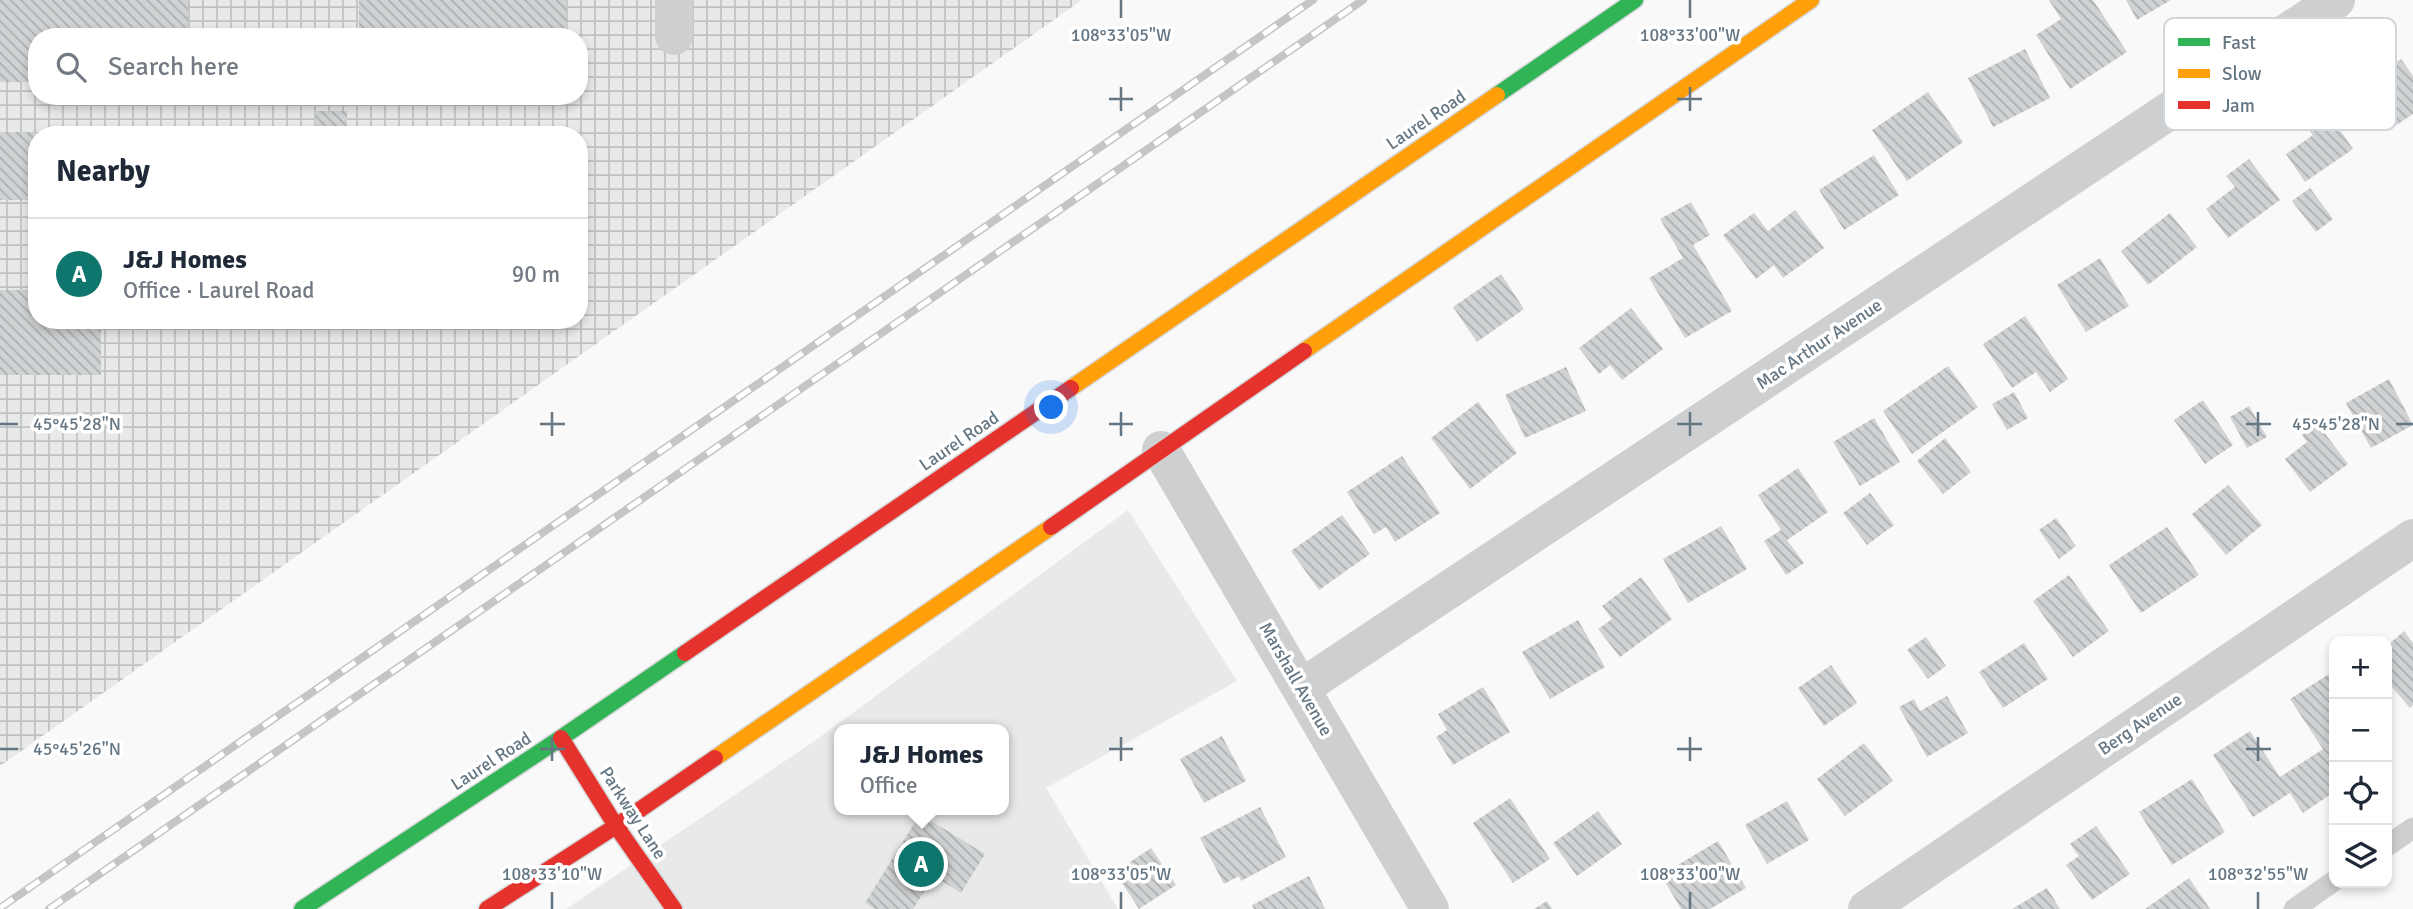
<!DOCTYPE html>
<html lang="en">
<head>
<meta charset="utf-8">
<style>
  body { margin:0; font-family:Signika,sans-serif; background:#f6f6f7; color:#1f2937 }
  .controls { position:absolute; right:21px; bottom:21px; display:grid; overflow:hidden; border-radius:14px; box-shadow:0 4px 10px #0003 }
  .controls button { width:63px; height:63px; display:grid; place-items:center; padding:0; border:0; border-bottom:2px solid #e0e1e3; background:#fff; color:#1f2937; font:35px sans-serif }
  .you { position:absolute; left:1052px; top:408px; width:24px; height:24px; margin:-18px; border:5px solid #fff; border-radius:50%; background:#1a73e8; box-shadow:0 0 0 10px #1a73e833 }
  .badge { display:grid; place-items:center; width:46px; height:46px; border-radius:50%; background:#0f766e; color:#fff; font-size:23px; font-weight:700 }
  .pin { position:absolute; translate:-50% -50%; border:4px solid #fff; box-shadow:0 2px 7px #0006 }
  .popup { position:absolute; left:834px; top:724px; width:175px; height:91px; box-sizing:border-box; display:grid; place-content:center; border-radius:14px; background:#fff; filter:drop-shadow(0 2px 5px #0005); font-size:23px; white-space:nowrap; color:#747a83 }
  .popup b { font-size:26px; color:#1f2937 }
  .popup::after { content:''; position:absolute; left:50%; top:100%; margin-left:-14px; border:14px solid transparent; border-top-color:#fff }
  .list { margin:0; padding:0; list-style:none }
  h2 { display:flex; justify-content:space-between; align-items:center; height:91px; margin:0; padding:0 28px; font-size:30px }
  h2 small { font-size:23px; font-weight:400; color:#747a83 }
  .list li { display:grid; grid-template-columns:46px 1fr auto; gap:21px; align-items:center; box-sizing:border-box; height:112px; padding:0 28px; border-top:2px solid #e0e1e3 }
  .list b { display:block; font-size:26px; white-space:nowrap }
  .list p { margin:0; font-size:23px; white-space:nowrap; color:#747a83 }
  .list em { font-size:23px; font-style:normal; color:#747a83 }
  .icon { flex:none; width:38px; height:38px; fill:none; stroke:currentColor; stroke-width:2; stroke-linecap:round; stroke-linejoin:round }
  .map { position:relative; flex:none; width:2413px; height:909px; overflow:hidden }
  .search { position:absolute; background:#fff; box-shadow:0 4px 10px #0003; left:28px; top:28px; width:560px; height:77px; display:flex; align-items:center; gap:18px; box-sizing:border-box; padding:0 24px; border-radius:28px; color:#747a83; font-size:26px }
  .panel { position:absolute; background:#fff; box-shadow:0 4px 10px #0003; left:28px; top:126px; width:560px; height:203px; border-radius:28px }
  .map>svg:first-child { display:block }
</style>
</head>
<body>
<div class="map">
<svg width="2413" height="909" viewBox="0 0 2413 909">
  <defs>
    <pattern id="industrial-grid" width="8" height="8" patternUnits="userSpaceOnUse" patternTransform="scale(1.75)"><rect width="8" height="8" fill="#e8e9e9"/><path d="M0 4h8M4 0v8" fill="none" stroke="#c0c1c2"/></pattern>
    <pattern id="building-back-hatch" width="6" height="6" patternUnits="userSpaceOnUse" patternTransform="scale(1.75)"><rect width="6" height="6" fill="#d0d2d3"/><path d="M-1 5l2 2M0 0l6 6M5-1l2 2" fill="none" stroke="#acafb1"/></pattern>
  </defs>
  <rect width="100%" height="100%" fill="#f9f9f9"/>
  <!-- built -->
  <path fill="#e8e9e9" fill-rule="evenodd" d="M1128,510l109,171 -191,107 72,121h-552l250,-169zM839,729h164v81h-164z"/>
  <!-- industrial -->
  <path fill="url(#industrial-grid)" fill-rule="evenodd" d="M0,0h1082l-1082,766zM37,37h542v59h-542zM37,135h542v185h-542z"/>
  <!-- building -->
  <path fill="url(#building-back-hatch)" d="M0,0h188v37h-151v45h-37z
    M359,0h208v37h-208z
    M2049,0h44l34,52 -57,37 -34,-54 25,-16z
    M2126,0h45l-34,20z
    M2025,49l25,49 -57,29 -25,-49z
    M2401,59l12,17v38l-24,16 -29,-44z
    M1928,92l35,50 -56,39 -35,-51z
    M2325,108l28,41 -48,33 -19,-28 27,-19 -9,-12z
    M315,111h32v24h-32z
    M0,132h144l-1,3h-106v65h-37z
    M1874,155l25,40 -55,35 -25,-40z
    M2249,159l31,41 -52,38 -22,-29 29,-22 -9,-11z
    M2310,188l23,31 -17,13 -24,-31z
    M1691,202l19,33 -17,10 39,66 -47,27 -36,-60 34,-20 -23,-39z
    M1795,210l29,38 -41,30 -9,-13 -18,14 -33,-44 31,-22 14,18z
    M2170,213l27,34 -49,38 -27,-34z
    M2100,258l29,48 -43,26 -29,-47z
    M1501,274l23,35 -47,33 -24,-35z
    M0,290h37v30h64v55h-101z
    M1631,308l32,41 -41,31 -12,-15 -11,9 -20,-26z
    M2025,316l43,63 -18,13 -14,-20 -24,16 -29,-44z
    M1948,366l30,41 -66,47 -29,-43z
    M1566,367l20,44 -61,27 -20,-43z
    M2389,379l24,46 -42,23 -25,-45z
    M2014,392l14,26 -21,12 -15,-26z
    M2203,400l30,45 -28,19 -31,-44z
    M1478,402l39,51 -47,36 -39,-51z
    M2249,406l18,31 -20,11 -17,-31z
    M1874,418l26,44 -40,24 -27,-44z
    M2317,423l31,41 -38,28 -25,-33 22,-17 -5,-7z
    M1945,438l26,34 -28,22 -26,-33z
    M1402,456l38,57 -45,29 -9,-15 -12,7 -27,-42z
    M1798,468l30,44 -41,28 17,23 -18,12 -22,-34 17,-11 -23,-35z
    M2228,485l34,40 -36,30 -34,-41z
    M1870,493l24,32 -27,20 -24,-32z
    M1342,515l28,39 -51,36 -28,-39z
    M2056,518l20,28 -17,13 -20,-29z
    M1721,526l26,43 -59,34 -25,-44z
    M2167,527l32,48 -58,38 -32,-48z
    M2069,575l40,56 -36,26 -40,-56z
    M1641,577l31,42 -52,38 -22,-28 14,-10 -10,-13z
    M1578,620l27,47 -55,32 -28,-47z
    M2404,631l9,12v62l-3,3 -23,-27v-35z
    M1926,637l20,29 -18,13 -21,-29z
    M2024,643l24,36 -45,29 -24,-36z
    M1831,665l26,38 -33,23 -26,-38z
    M2329,674l5,8v110l-31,21 -13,-20 -37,24 -40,-62 37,-24 30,46 43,-28 -33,-50z
    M1483,687l27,45 -57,33 -17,-28 11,-7 -9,-16z
    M1947,696l21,37 -41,24 -28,-50 15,-8 6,12z
    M1222,736l24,45 -42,22 -24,-44z
    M1864,743l29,38 -48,35 -28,-37z
    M2192,779l33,53 -53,33 -33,-53z
    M1510,798l40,61 -37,24 -40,-60z
    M1787,801l22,39 -42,24 -22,-39z
    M1260,807l26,50 -45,24 -2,-5 -15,8 -24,-46z
    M1598,811l24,33 -45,32 -24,-33z
    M920,814l65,40 -24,39 -27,-17 -21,33h-38l-10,-6z
    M2096,826l34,48 -38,26 -26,-35 13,-9 -9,-12z
    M1718,841l28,47 -36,21h-29l-20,-34z
    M1151,848l25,37 -37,24 -24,-37z
    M1309,876l16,33h-71l-2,-4z
    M2189,878l21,31h-65z
    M2047,888l13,21h-48z
    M1547,901l5,8h-18z"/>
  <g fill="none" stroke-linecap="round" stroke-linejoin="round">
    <defs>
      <path id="fast" d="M1497,95l138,-95
        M302,909l259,-171 124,-85"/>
      <path id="slow" d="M1304,351l507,-351
        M1071,388l426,-293
        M715,758l336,-231"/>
      <path id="jam" d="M1051,527l253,-176
        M685,653l386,-265
        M561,738l55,88 58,83
        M487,909l129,-83 99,-68"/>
    </defs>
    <!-- fast casing -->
    <use href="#fast" stroke="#d5d6d7" stroke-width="19"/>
    <!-- slow casing -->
    <use href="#slow" stroke="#d5d6d7" stroke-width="19"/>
    <!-- jam casing -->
    <use href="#jam" stroke="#d5d6d7" stroke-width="19"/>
    <!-- lane -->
    <path stroke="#cecfd0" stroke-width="21" d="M2387,846l26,-18
      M2294,909l40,-28"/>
    <!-- street -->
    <path stroke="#cecfd0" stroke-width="38" d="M674,0v36
      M1161,450l269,459
      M1301,688l1035,-688
      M1867,909l546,-371"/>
    <!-- fast -->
    <use href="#fast" stroke="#30b455" stroke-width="16"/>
    <!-- slow -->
    <use href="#slow" stroke="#ff9f0a" stroke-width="16"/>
    <!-- jam -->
    <use href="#jam" stroke="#e5322d" stroke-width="16"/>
    <defs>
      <path id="rail" d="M0,908l1313,-908
        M49,909l1314,-909"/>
    </defs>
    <!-- rail casing -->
    <use href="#rail" stroke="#c3c5c6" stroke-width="8"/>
    <!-- rail -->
    <use href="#rail" stroke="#fff" stroke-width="5" stroke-dasharray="16" stroke-linecap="butt"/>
  </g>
  <!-- ticks -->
  <path fill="none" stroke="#657683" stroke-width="2.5" d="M1121,0v18M1690,0v18M1121,87v24M1690,87v24M1109,99h24M1677,99h25M552,412v24M1121,412v24M1690,412v24M2258,412v24M0,424h18M540,424h25M1109,424h24M1677,424h25M2246,424h25M2396,424h17M552,737v24M1121,737v24M1690,737v24M2258,737v24M0,749h18M540,749h25M1109,749h24M1677,749h25M2246,749h25M552,892v17M1121,892v17M1690,892v17M2258,892v17"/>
  <g text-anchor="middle" stroke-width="7" stroke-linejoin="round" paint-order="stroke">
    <!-- street labels -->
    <g font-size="18" fill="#657683" stroke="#fff">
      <text transform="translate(1426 120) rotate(-34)" y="6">Laurel Road</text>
      <text transform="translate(1819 344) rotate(-34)" y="6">Mac Arthur Avenue</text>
      <text transform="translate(959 441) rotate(-34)" y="6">Laurel Road</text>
      <text transform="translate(1296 679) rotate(60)" y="6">Marshall Avenue</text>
      <text transform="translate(2140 724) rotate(-34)" y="6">Berg Avenue</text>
      <text transform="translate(491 761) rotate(-33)" y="6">Laurel Road</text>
      <text transform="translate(633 813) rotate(57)" y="6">Parkway Lane</text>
    </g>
  </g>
  <!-- legend -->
  <rect x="2164" y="18" width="232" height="112" rx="10" fill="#fff" stroke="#d1d6da" stroke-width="2"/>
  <rect x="2178" y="38" width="32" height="8" fill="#30b455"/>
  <rect x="2178" y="69" width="32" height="9" fill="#ff9f0a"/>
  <rect x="2178" y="101" width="32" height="8" fill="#e5322d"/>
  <g font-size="19" fill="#657683">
    <text x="2222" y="49">Fast</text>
    <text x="2222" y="80">Slow</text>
    <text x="2222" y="112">Jam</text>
  </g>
  <g font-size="18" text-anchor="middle" fill="#657683" stroke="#fff" stroke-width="7" stroke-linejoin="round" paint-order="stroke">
    <text x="1121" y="41">108°33'05"W</text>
    <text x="1690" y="41">108°33'00"W</text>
    <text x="77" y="430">45°45'28"N</text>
    <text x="2336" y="430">45°45'28"N</text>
    <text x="77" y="755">45°45'26"N</text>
    <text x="552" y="880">108°33'10"W</text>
    <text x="1121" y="880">108°33'05"W</text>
    <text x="1690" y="880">108°33'00"W</text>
    <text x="2258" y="880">108°32'55"W</text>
  </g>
</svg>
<div class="controls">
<button>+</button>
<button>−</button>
<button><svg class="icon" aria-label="locate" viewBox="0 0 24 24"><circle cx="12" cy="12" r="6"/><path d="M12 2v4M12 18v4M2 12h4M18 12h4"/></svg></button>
<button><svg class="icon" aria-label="layers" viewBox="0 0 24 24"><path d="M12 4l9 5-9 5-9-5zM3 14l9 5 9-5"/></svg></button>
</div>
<div class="you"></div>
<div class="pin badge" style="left:921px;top:864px">A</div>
<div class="popup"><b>J&amp;J Homes</b>Office</div>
<div class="search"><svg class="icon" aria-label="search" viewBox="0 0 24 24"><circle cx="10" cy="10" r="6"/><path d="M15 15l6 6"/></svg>Search here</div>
<section class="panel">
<h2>Nearby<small></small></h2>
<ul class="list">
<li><span class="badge">A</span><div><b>J&amp;J Homes</b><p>Office · Laurel Road</p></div><em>90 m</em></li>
</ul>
</section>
</div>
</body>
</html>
